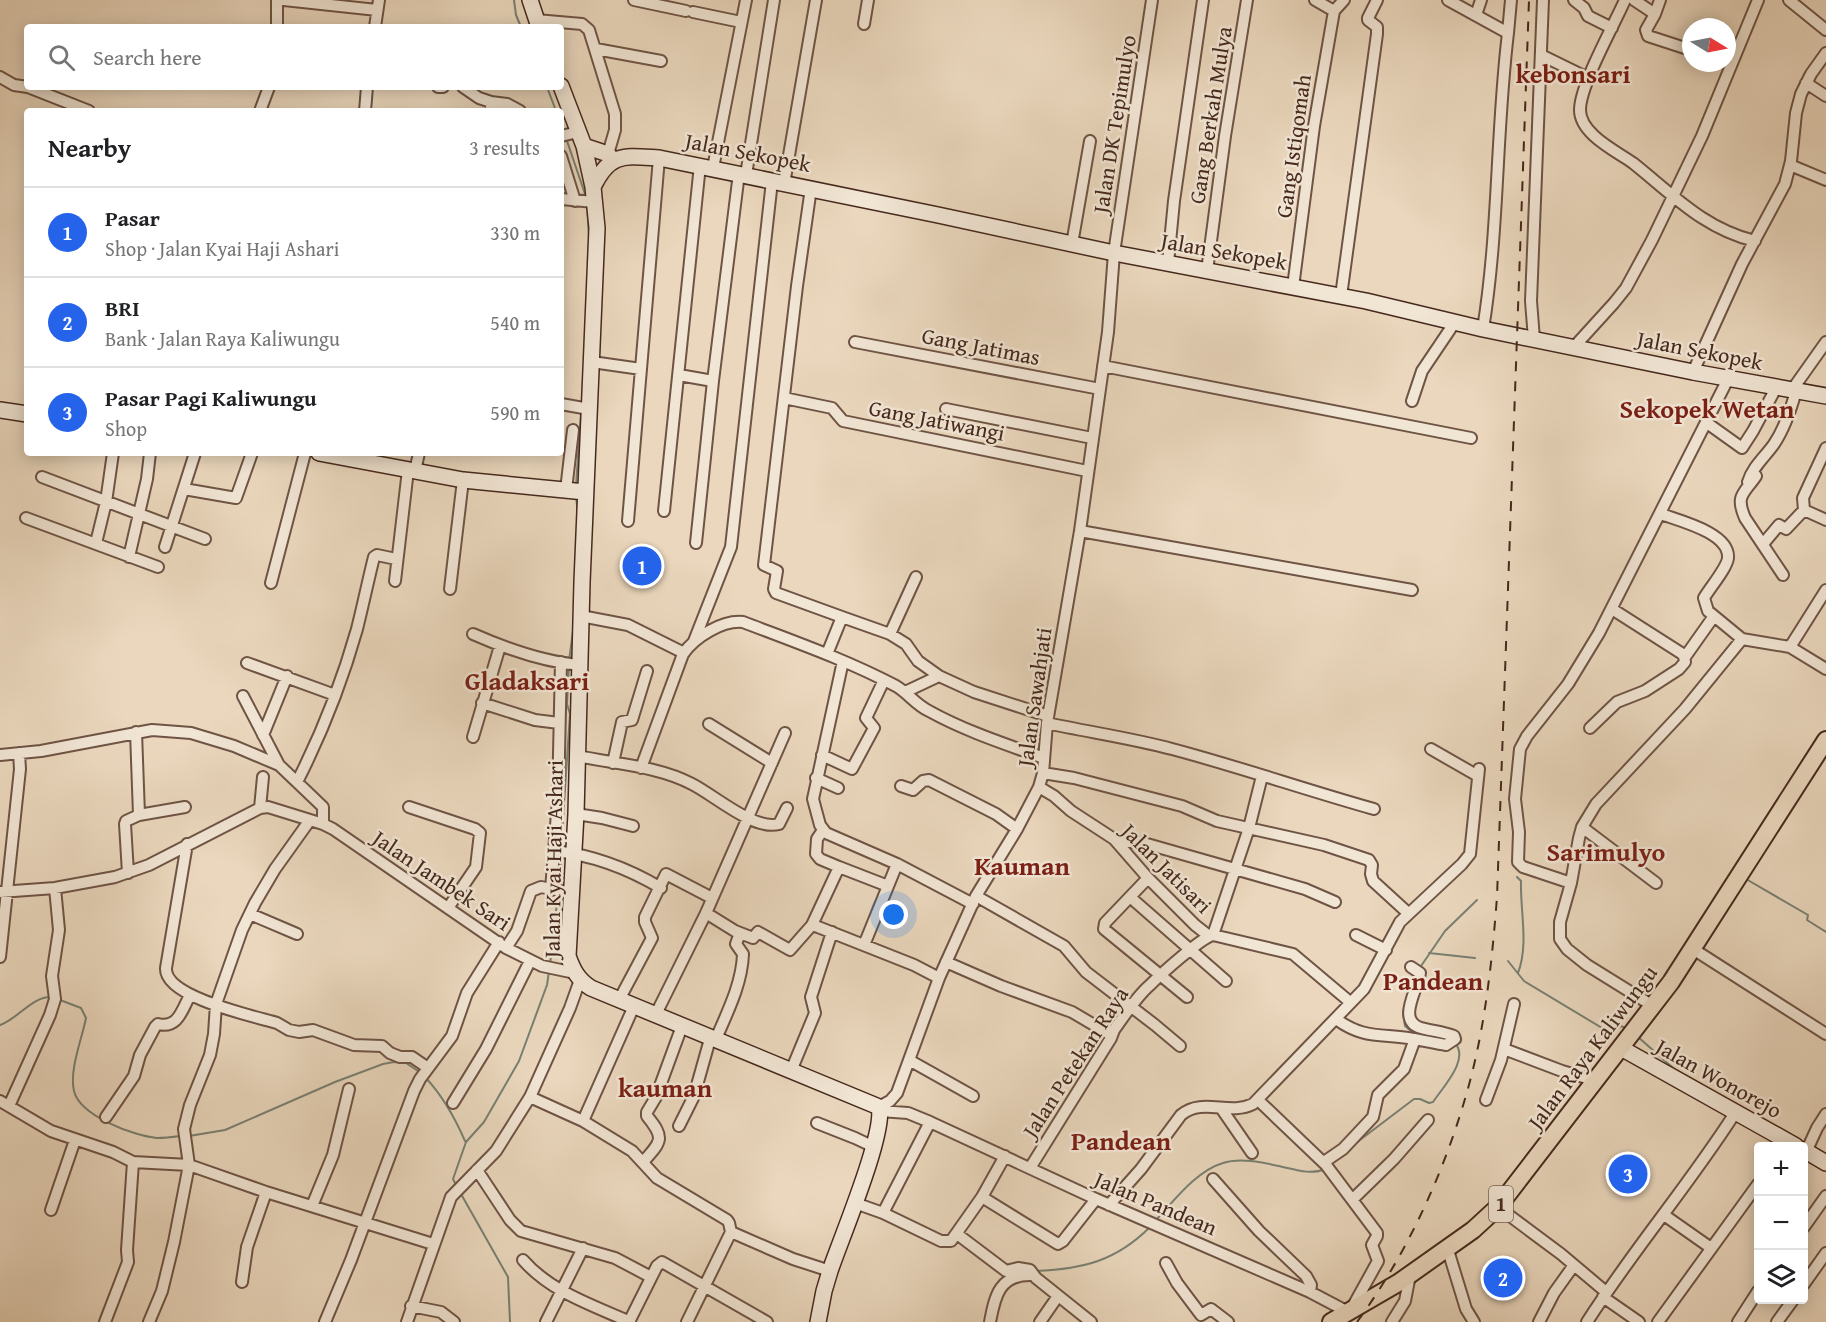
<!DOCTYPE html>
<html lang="en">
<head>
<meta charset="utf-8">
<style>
  body { margin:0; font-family:"Gentium Book Plus",serif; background:#f2f2f2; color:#202124 }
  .controls { position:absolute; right:18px; bottom:18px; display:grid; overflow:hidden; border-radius:6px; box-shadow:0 3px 15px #0003 }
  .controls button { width:54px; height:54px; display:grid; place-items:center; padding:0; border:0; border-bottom:2px solid #e0e0e0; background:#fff; color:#202124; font:30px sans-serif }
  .compass { position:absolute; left:1682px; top:18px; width:54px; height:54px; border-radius:50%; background:#fff; box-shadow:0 3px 15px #0003; rotate:100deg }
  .you { position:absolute; left:894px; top:915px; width:21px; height:21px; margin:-15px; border:4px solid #fff; border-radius:50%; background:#1a73e8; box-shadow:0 0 0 9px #1a73e833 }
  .badge { display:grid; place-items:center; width:39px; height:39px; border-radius:50%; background:#2563eb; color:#fff; font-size:20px; font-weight:700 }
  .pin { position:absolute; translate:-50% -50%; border:3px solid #fff; box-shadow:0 2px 6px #0006 }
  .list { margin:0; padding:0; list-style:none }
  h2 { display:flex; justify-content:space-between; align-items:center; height:78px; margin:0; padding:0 24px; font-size:26px }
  h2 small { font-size:20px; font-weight:400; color:#757577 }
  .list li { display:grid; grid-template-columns:39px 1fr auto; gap:18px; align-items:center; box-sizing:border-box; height:90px; padding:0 24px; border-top:2px solid #e0e0e0 }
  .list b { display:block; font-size:22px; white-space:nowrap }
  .list p { margin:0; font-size:20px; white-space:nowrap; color:#757577 }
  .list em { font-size:20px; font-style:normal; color:#757577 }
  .icon { flex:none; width:33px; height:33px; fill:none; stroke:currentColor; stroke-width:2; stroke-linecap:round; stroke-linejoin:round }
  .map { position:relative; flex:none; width:1826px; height:1322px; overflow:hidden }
  .search { position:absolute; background:#fff; box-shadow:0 3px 15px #0003; left:24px; top:24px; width:540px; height:66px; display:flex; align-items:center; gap:15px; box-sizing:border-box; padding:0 21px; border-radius:6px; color:#757577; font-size:22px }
  .panel { position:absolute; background:#fff; box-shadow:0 3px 15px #0003; left:24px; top:108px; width:540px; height:348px; border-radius:6px }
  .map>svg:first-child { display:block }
</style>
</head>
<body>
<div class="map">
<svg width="1826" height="1322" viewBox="0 0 1826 1322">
  <rect width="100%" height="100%" fill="#ead7bd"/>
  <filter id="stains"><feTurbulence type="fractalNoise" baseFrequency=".00333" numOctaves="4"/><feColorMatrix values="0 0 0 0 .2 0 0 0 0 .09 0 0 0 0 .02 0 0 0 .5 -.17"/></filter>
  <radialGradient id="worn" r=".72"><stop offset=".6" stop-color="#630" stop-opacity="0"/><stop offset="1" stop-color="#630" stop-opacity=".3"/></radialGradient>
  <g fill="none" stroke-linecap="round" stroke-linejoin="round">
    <!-- stream -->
    <path stroke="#788073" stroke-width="2" d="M514,0l2,15 5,12
      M547,87l9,24
      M561,124l3,8
      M566,138l20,59
      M587,206l2,30
      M588,257l1,-15
      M582,404l1,-24
      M576,485l5,-72
      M576,496l2,19
      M569,661l4,-30
      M561,849l9,-135 -3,-10 2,-37
      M1517,877l4,4c-1,30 8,63 -3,92
      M1746,879l62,36 -1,5 19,12
      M559,888l2,-33
      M1703,948l106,69
      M1702,950l19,-31
      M1429,953l46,5
      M1508,961l16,20 83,50 6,1 8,-6 6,3
      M550,965l8,-71
      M1419,969l26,-38 32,-31
      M1688,970l9,-13
      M1408,993l-5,19 2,14 7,6 28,7
      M60,1000l21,8 5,10c-4,21 -17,52 -12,73 6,25 60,45 83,47 7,0 16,-1 23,-2
      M0,1025c18,-6 32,-29 52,-28
      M1637,1036l36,32 31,18
      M1639,1038l31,-41
      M425,1077c18,19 30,41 40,64
      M189,1136l36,-6 110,-48 48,-18 11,-2 12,1 15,10
      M1352,1146l62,-47h6l9,4 4,-1c10,-15 38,-44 21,-60
      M457,1187l-4,-8 13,-37 18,-20 35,-61 28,-76 2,-14
      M461,1194l47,83 2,45
      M1156,1220c18,-19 40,-49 67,-57 18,-6 42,0 60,4 13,3 29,8 42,2
      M1036,1271c47,-2 80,-10 114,-44
      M986,1315l7,-23"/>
    <defs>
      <path id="street" d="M277,0v27
        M284,0l93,10
        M634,0l52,11
        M1315,0l19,11
        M1448,0l60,33c-12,98 -9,198 -25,296
        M1574,0l10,8 4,8 24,12
        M1625,0c-11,25 -45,85 -45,110 0,24 36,41 53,53 39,31 71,66 122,78
        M1634,0l21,14 -9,16 2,6 43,14
        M1789,0l37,30
        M1334,11l10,-11
        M693,12l48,10
        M1655,14l5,-14
        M1476,15l5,-15
        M536,20l46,4 7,6 26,84v16l-7,24
        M864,24l4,-24
        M375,27l4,-27
        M1508,33l3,-33
        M596,49l65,12
        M1541,55l47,23
        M0,77l14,8 14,2 61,24
        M1806,83l20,13
        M438,87h5
        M463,87l16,11 12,4v9
        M491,102l16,2 13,7
        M260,111l9,-24
        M365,111l2,-24
        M561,136l17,-4
        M561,156l14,45
        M1790,165l36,15
        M713,168l33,-168
        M746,175l28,-175
        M784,184l32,-184
        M811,188l-14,98 -33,279 13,6 -3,18 2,4 66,24
        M561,199l34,3
        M1072,244l18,-103
        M1168,263l6,-62 29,-201
        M1207,271l18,-135 22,-136
        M1293,287l21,-161 20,-115
        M1341,296l36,-262v-7l-9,-7v-2l9,-18
        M1534,339l-3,-38 12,-301
        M855,342l245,47
        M1574,347l40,-44 12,-15 26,-48 50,-104 56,-136
        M592,362l49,7
        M1103,366l368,72
        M1693,372l49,-108 43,-80 6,-23 5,-48 5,-19 10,-20 15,-21
        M679,375l34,6 -17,162
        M713,381l26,-208
        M1792,390l34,-48
        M784,398l48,10 11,13 244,50
        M1412,401l10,-30 33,-49
        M561,404l28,5
        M946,409l146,29
        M1707,423l35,25 11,-17 23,-43
        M1826,448l-23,50 1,12 22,10
        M415,471l4,-18
        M1756,476c-12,18 -21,19 -11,42l38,57
        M42,477l163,62
        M1748,482c5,-16 17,-25 26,-38 11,-16 17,-35 22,-53
        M184,489l52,9 16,-45
        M566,490l7,-60
        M664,511l36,-346
        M1661,514c19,7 69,19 67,44 -1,10 -19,31 -24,40l4,13 34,28 48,8 36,22
        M26,518l132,49
        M628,521l31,-363
        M1080,531l332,59
        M96,543l10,-41 7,-49
        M1763,544l16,-19 7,4 18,-19
        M165,547l30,-94
        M129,557l18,-78 3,-26
        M395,581l13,-111
        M271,583l34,-130
        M450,589l13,-109
        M581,616l47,9 56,28
        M473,634c34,15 70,28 107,31
        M890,634l26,-57
        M694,641l37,-94 41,-366
        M1790,647l36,-57
        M827,654l15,-37 48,17 16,10 12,17 21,15 35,16 74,24
        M1685,657l29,-41
        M843,661l-30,138 7,26 6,8 71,31 76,40
        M247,663l88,32
        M905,692l34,-16
        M243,696l36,69
        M482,703l53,17 24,3
        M1047,723c41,9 84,15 125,26 68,18 134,41 202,60
        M709,724l63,39
        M1590,728l27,-26 28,-11 34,-22 6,-7 -1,-6 -3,-3 -69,-44
        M263,735l24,-59
        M473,737l27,-91
        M1431,749l47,27
        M0,755l41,-4 111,-21 39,3 43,13 45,19 44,42v17
        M822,755l30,14 22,-41 -8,-10 18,-38
        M578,756c37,8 80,10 114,28 22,11 62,47 87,40l8,-16
        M613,763l9,-41 10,-2 15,-49
        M641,768l42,-114c12,-17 39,-34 60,-32 52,20 104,38 153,64 12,7 20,19 33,25 36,20 76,33 115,47
        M1043,773l31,5 108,28 35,15 107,24 45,15 3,5 -1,9 2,7 35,32
        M816,778l22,10
        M297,782c25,-49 45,-100 60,-153 6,-24 11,-48 17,-72l3,-2 19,4
        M901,786l12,4 10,-9 6,-1 67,34 21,15
        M1039,787l15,9 17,15 43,28 34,39 47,47 14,11
        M409,807l66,22 5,4 -4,34 -28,41
        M260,808l3,-31
        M576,814l26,4 31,8
        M139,815l46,-8
        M1582,827l74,56
        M823,830l-6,9 -1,15 4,5 19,8
        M1114,839l33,5 158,45 30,13
        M187,844l-21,124c-2,29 87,48 111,55l12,7 10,2 14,-2 41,15 28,1 8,7 10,4h12l16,11
        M555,851c37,4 74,18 106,37
        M128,873l-3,-49 1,-3 13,-6 -3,-83
        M1148,878l-43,45 -1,6 83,68
        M1571,883l-48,-16 -5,-5 1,-30 -4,-33 5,-50 7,-13 41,-52 31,-51 129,-254
        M551,890l7,-90 3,-138
        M0,892l55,-4 60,-11 34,-12 111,-57 8,-1 55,17 10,5 173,119 36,18 33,7
        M976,896l88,50 22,26 69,53 25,21
        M1130,897l96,84
        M706,913l29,18 18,7 5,-6 32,18 22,-25 6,2 96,38 25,13
        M250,914l47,20
        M812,925l27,-58 49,19
        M1213,935l80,19 57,48
        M1356,935l30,15
        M864,945l33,-81
        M506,948l11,-17 14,-40 10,-4 31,6
        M1693,949l133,85
        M0,957l20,-188 -1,-16
        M946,962l55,24 71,26 39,23
        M619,1000l33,-62 -7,-16v-5l21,-43 46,24
        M1653,1006l-66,-41 -20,-16 -7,-10v-17l11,-39 8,-45 3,-11 14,-23 89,-95 57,-70
        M656,1014l50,-101 79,-180
        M1336,1019c26,19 42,15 72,19 13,2 26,5 38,7l9,-6 -1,-3c-11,-4 -22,-5 -33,-8 -25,-7 -3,-39 -1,-55l-9,-6
        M715,1041c12,-28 27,-57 28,-87l-7,-10 4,-11
        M1504,1049l58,22 32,9
        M909,1060l64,36
        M791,1071l24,-58 -4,-16 21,-65
        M530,1097l53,24 49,30 25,27 70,42 2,3 2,9 62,27 37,12
        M1258,1100l68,65 51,68v3l-5,9 6,16 -26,47
        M1486,1100l15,-40 13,-56
        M0,1101l51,30 62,21 20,10 56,3 77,27 167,52
        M453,1103l33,-54 44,-88
        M9,1106l41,-91 5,-16 -3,-23 7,-46 -4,-42
        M879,1107l11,-6 7,-8 42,-115 37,-82 41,-67 22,-42 4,-14 4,-50 33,-192 28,-199 6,-79 38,-253
        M1221,1108l31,45
        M880,1111l28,2 22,9 166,77 214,93 38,20
        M106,1117l28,-41 6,-21 15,-28 3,-3c20,5 24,-14 32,-29
        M583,1121l51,-115
        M817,1123l38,15 19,9
        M679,1126l15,-30 16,-57
        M1806,1152l11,-24 9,-14
        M643,1162c19,-21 22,-24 4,-46v-4l9,-15 26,-71
        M1324,1162l19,-13 30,-32 5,-22 26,-26 11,-30
        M1030,1168l81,-130 3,-8c11,-15 22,-33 36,-45 10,-10 52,-48 63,-50l36,-107 13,-52
        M477,1170l33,50 11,11 94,27 36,19
        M1213,1179l46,52 47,45 5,9 -1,7
        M982,1197l76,47 5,-3 33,-42
        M1353,1199l41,-40 34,-39
        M855,1203l28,10 47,-91
        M1109,1205l32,-36 40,-54c22,-18 48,1 72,-11l111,-115 36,-67 62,-58 8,-10 9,-85
        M312,1206l21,-51 16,-66
        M1498,1207l63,47 45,38
        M51,1210l24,-70
        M883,1213l58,28h10l31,-44 23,-41
        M1664,1215l47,33
        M1804,1227l22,-31
        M957,1234l49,37 12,-3 12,2 6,8 55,44
        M1447,1247l19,62 8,13
        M523,1260c28,32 69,45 107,62
        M1166,1263l11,20 24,32 10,-6 17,13
        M242,1282l5,-35 19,-55
        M1804,1284l22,-31
        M1603,1297l36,25
        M411,1306l30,6 13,10
        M105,1322l23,-60 -1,-12 6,-88
        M149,1322l13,-31 12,-49 15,-77 -5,-36 6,-24 20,-50 4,-21 2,-30 26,-74 13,-27 20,-34 35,-49
        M325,1322l26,-62 63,-169 6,-12 32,-43 15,-43 32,-51
        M407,1322l44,-125 45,-46 34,-54 40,-89 10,-28
        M546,1322l37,-74
        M629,1322l28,-56 5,-4 105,60
        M687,1322l44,-90
        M990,1322c5,-27 10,-48 42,-47
        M1040,1322l18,-26
        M1392,1322l13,-21 5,-26
        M1539,1322l15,-29 20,-28
        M1587,1322c46,-72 102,-137 148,-209
        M1658,1322l100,-138
        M1738,1322l20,-31
        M1777,1322l16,-22"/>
      <path id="secondary" d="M530,0l9,27
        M561,86l23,60 9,41 4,41 -15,354 -6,232 -8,142c5,14 10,24 23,32l288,119c7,25 -39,134 -49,164l-6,20 -6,31
        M584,146l24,8 5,7
        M593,187c17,-35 31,-31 66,-29l279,57 176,38 252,48 117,28 210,43 133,24
        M0,410l27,4
        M319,453l144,27 122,12
        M1621,1048l175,98
        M1804,1150l22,13"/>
      <path id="primary" d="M1331,1322l67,-39 75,-53 25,-23 173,-225 155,-242"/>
    </defs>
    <!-- street casing -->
    <use href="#street" stroke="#6f5445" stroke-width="14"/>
    <!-- secondary casing -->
    <use href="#secondary" stroke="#46291d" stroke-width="18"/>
    <!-- primary casing -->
    <use href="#primary" stroke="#46291d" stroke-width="20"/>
    <!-- street -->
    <use href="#street" stroke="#f1e5d4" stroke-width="10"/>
    <!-- secondary -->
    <use href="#secondary" stroke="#f1e5d4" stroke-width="15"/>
    <!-- primary -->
    <use href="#primary" stroke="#ead7bd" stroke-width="16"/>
    <!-- rail -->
    <path stroke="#46291d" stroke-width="2" stroke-dasharray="10 10" stroke-linecap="butt" d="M1357,1322c50,-68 87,-149 110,-230 18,-63 25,-130 30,-195l32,-897"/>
  </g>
  <g text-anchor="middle" stroke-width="5" stroke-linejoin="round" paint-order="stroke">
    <!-- shield labels -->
    <rect fill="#f1e5d4" stroke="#796154" stroke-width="1.5" x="1489" y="1186" width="24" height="36" rx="4.5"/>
    <g font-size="21" font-weight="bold" fill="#46291d">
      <text x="1501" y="1211">1</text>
    </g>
    <!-- street labels -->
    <g font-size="22" fill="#46291d" stroke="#f1e5d4">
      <text transform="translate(1210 115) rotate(-81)" y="8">Gang Berkah Mulya</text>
      <text transform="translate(1114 124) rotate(-81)" y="8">Jalan DK Tepimulyo</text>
      <text transform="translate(1293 146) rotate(-82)" y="8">Gang Istiqomah</text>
      <text transform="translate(748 152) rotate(11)" y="8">Jalan Sekopek</text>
      <text transform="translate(1224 251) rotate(10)" y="8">Jalan Sekopek</text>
      <text transform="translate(981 346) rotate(11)" y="8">Gang Jatimas</text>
      <text transform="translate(1700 350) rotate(11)" y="8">Jalan Sekopek</text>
      <text transform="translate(937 420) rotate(11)" y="8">Gang Jatiwangi</text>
      <text transform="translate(1034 697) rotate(-82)" y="8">Jalan Sawahjati</text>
      <text transform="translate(553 859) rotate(-89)" y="8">Jalan Kyai Haji Ashari</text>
      <text transform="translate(1167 868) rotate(45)" y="8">Jalan Jatisari</text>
      <text transform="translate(442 880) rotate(34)" y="8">Jalan Jambek Sari</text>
      <text transform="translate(1592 1047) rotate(-53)" y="8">Jalan Raya Kaliwungu</text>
      <text transform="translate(1075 1062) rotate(-57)" y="8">Jalan Petekan Raya</text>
      <text transform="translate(1719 1078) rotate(29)" y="8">Jalan Wonorejo</text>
      <text transform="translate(1156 1203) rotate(23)" y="8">Jalan Pandean</text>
    </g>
    <!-- quarter labels -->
    <g font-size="26" font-weight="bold" fill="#7a1f14" stroke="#f1e5d4">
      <text x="1573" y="83">kebonsari</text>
      <text x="1707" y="418">Sekopek Wetan</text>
      <text x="527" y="690">Gladaksari</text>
      <text x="1606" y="861">Sarimulyo</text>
      <text x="1022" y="875">Kauman</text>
      <text x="1433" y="990">Pandean</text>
      <text x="665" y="1097">kauman</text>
      <text x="1121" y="1150">Pandean</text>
    </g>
  </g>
  <rect width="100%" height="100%" filter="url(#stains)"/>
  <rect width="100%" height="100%" fill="url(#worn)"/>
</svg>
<div class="controls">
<button>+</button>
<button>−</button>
<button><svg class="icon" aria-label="layers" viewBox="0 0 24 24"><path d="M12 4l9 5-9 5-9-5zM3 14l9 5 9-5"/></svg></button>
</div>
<svg class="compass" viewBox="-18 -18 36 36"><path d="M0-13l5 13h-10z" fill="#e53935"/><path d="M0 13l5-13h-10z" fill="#757577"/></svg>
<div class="you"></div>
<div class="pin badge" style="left:642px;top:566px">1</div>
<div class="pin badge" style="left:1503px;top:1278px">2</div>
<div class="pin badge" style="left:1628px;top:1174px">3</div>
<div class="search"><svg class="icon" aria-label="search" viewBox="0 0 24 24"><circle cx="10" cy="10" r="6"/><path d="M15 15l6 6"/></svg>Search here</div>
<section class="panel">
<h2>Nearby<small>3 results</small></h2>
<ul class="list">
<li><span class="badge">1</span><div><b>Pasar</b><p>Shop · Jalan Kyai Haji Ashari</p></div><em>330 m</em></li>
<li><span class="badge">2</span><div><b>BRI</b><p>Bank · Jalan Raya Kaliwungu</p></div><em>540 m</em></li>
<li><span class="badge">3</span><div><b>Pasar Pagi Kaliwungu</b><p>Shop</p></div><em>590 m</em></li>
</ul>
</section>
</div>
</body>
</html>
